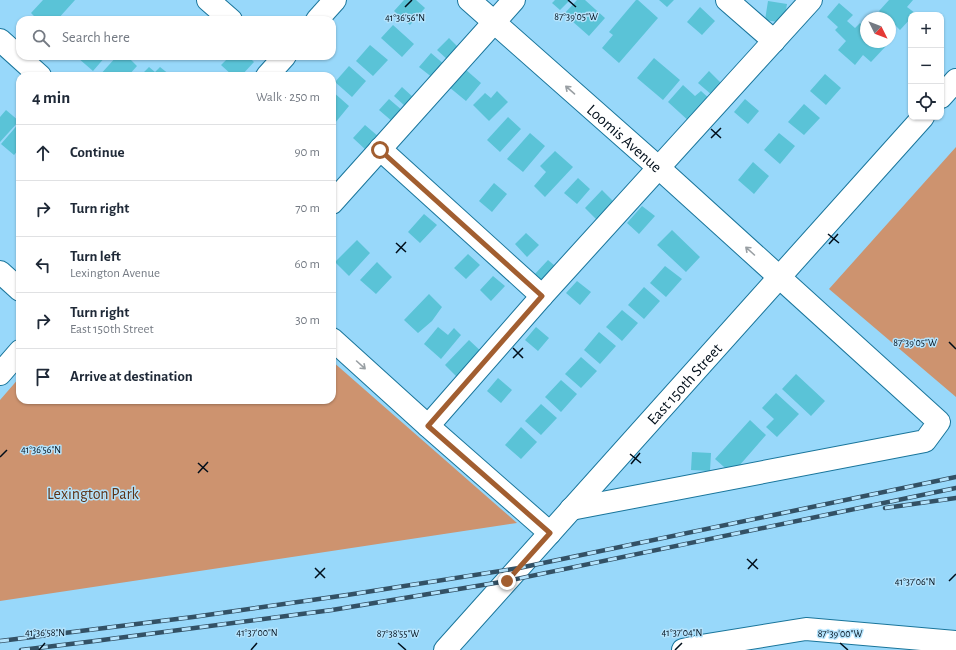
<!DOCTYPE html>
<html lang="en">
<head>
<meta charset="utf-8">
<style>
  body { margin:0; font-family:"Alegreya Sans",sans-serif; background:#f2f2f3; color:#1f2937 }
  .controls { position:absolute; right:12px; top:12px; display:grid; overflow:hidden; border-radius:8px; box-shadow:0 1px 3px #0004 }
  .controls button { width:36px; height:36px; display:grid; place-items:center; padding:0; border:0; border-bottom:1px solid #e0e1e3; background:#fff; color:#1f2937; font:20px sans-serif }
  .compass { position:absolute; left:860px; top:12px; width:36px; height:36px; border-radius:50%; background:#fff; box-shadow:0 1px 3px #0004; rotate:132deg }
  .stop { position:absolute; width:12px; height:12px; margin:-9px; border:3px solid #a25e30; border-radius:50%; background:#fff }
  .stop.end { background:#a25e30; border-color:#fff; box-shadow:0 1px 4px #0008 }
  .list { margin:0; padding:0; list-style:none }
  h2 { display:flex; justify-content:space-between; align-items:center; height:52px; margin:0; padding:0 16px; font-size:17px }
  h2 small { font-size:13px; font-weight:400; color:#747a83 }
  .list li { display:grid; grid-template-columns:26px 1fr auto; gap:12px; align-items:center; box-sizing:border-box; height:56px; padding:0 16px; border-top:1px solid #e0e1e3 }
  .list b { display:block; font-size:15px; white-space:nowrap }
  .list p { margin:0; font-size:13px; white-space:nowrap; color:#747a83 }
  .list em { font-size:13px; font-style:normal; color:#747a83 }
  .icon { flex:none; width:22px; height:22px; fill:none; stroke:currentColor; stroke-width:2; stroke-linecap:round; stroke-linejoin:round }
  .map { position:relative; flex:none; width:956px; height:650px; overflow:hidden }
  .search { position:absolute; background:#fff; box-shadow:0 1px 3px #0004; left:16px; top:16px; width:320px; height:44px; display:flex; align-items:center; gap:10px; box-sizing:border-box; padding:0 14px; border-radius:12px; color:#747a83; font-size:15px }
  .panel { position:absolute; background:#fff; box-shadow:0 1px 3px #0004; left:16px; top:72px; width:320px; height:332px; border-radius:12px }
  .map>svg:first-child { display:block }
</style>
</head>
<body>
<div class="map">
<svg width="956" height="650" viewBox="0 0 956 650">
  <rect width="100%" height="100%" fill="#98d8fa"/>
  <!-- green -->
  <path fill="#cd936f" d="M956,147v250l-127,-108z
    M332,361l185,162 -517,78v-201l20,-23v23h312z"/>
  <!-- building -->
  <path fill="#5ac3d7" d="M43,0h32l-18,20h-19l-7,-7z
    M404,0h12l9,8 -15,17 -16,-14z
    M555,0h15l-10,10 -8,-7z
    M577,0h8l20,18 -16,18 -25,-22z
    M636,0h2l20,18 -39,45 -17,-15 11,-13 -4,-3z
    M659,0h15l-7,7z
    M889,0h24l-6,7 8,6 -2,2h-2v3l-11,12 -10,-10v-2h-3l-8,-7z
    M768,1l19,3 -3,19 -19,-3z
    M839,3l14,12 -6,6 8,7 5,-5 6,6v13h15l5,4 -15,16 -8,-7 -8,10 -17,-15 8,-9 -11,-11 3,-3 -11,-10z
    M700,7l15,14 -13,14 -15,-13z
    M393,25l21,19 -12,13 -21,-19z
    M449,38l11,11 -11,12 -12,-11z
    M370,45l18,15 -15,16 -17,-15z
    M431,53l14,12 -12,13 -14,-11z
    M80,56h26l-13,15 -15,-13z
    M117,56h10l10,10 -9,10h-29z
    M230,56h18l6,6 -13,14h-8l-12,-11z
    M654,58l26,22 -17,20 -26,-22z
    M349,66l17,15 -14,16 -17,-15z
    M149,67l6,5 5,-5 10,8 -1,1h-29z
    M465,69l16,14 -15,18 -17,-14z
    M709,71l13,13 -10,11 -14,-12z
    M825,74l16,14 -15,17 -16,-14z
    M683,85l12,11 6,-5 11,10 -21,22 -23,-21z
    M402,87l12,11 -8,9 -12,-11z
    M332,91l17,15 -14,17 -3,-3z
    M497,91l11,11 -19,19 -16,-16 12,-12 6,5z
    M389,99l14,12 -10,11 -14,-12z
    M745,99l14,12 -11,13 -14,-12z
    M804,104l16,14 -16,17 -16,-13z
    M6,110l13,11 -19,21v-25z
    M508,117l13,12 -21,23 -13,-12z
    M20,122v26l-6,7 -13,-11z
    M365,125l14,12 -12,14 -14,-13z
    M530,133l15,13 -22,26 -16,-13z
    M779,133l16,13 -15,18 -16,-14z
    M555,151l18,16 -28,30 -11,-11 12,-14 -6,-6z
    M753,162l16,14 -15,18 -16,-14z
    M578,178l12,11 -13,15 -13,-11z
    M494,183l13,11 -15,18 -13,-11z
    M602,190l12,12 -17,18 -12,-12z
    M642,206l13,10 -16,18 -12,-11z
    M424,214l13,11 -17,18 -12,-11z
    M672,230l28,27 -14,15 -29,-27z
    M526,233l13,12 -12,12 -12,-13z
    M357,240l13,13 -21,23 -14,-14z
    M468,254l12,11 -14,14 -12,-11z
    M548,260l13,11 -14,16 -13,-12z
    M377,262l15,15 -16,17 -16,-14z
    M665,266l17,13 -16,18 -16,-14z
    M493,276l12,10 -14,15 -11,-11z
    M577,281l14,11 -11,13 -14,-12z
    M644,287l16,14 -16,18 -16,-14z
    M429,294l13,13 -10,14 -14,12 -14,-13z
    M622,310l16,13 -16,18 -16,-14z
    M438,327l10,8 6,-7 7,7 -20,24 -17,-15z
    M536,327l13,11 -11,13 -13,-11z
    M599,332l17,14 -16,18 -16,-14z
    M469,340l16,15 -25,25 -15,-15z
    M581,357l16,14 -16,17 -16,-14z
    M796,374l29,27 -14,15 -29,-27z
    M498,378l14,12 -11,13 -14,-12z
    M561,380l16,14 -16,18 -16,-15z
    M776,393l23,21 -22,23 -11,-10 8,-8 -12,-11z
    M541,404l16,14 -16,17 -16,-14z
    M750,420l16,15 -34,39 -17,-15z
    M521,427l16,15 -16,17 -16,-14z
    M692,452l19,1 -1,18 -19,-1z"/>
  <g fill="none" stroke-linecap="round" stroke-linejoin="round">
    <defs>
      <g id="minor">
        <path d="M208,0l23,20"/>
        <path id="s1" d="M469,0l190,168 280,254 -14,19 -354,68"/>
        <path d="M727,0l47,41"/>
        <path d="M317,20l18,-20"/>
        <path d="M0,40l40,36"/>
        <path d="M267,76l18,-20"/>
        <path d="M941,97l15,-17"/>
        <path d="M380,149l162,147"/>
        <path d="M332,203l182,-203"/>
        <path d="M0,272l20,18"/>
        <path d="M332,339l96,87 122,107"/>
        <path d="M0,374l20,-23"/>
        <path d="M428,426l114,-130 269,-296"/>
        <path id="s2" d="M445,650l478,-533"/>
        <path d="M683,650l18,-4 105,-17 150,13"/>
      </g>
    </defs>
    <!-- minor casing -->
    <use href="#minor" stroke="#19759b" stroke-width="24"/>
    <!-- minor -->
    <use href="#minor" stroke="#fff" stroke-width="22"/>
    <defs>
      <path id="rail" d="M885,508l71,-10
        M0,641l193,-24 154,-22 172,-27 437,-91
        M21,650l66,-8 245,-32 175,-29 449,-93"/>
    </defs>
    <!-- rail casing -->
    <use href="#rail" stroke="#335165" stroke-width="4.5"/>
    <!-- rail -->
    <use href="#rail" stroke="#b4e3fc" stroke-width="3" stroke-dasharray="9" stroke-linecap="butt"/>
  </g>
  <!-- one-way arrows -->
  <defs><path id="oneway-shaft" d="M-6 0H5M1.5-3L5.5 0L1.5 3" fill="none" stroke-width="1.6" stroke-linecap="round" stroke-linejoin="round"/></defs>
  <g stroke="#999fa3">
    <use href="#oneway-shaft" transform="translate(570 90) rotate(-139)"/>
    <use href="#oneway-shaft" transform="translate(750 251) rotate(-138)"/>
    <use href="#oneway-shaft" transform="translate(361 365) rotate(42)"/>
  </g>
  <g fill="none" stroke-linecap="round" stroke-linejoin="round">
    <!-- route -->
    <path stroke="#a25e30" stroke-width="5" d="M380,150l162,146 -114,130 122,107 -43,48"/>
  </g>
  <!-- ticks -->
  <path fill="none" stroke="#000e1a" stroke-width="1.5" d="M568,0l8,7M405,7l7,-7M711,129l10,9M711,138l10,-10M828,234l11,9M396,243l10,9M829,244l9,-10M396,253l10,-11M949,342l7,7M513,348l10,10M513,358l10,-10M630,454l11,9M0,457l7,-7M198,463l10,9M631,464l9,-11M198,473l10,-11M747,559l11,10M315,568l10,10M748,569l9,-10M315,578l10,-10M949,581l7,-7M398,643l8,7M840,643l8,7M39,650l6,-7M251,650l6,-7M675,650l7,-7"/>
  <g text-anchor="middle" stroke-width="3" stroke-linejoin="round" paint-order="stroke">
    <!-- street labels -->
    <g font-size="16" fill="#000e1a" stroke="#b4e3fc">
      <text dy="6" stroke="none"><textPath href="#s1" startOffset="208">Loomis Avenue</textPath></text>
      <text dy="6" stroke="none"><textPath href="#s2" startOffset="358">East 150th Street</textPath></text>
    </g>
    <!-- park labels -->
    <g font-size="16" fill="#5e3316" stroke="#b4e3fc">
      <text x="93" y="499">Lexington Park</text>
    </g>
  </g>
  <g font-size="10" text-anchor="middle" fill="#000e1a" stroke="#b4e3fc" stroke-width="3" stroke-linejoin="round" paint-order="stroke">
    <text x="576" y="20">87°39'05"W</text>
    <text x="405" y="21">41°36'56"N</text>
    <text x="915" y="346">87°39'05"W</text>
    <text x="41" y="453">41°36'56"N</text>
    <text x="915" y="585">41°37'06"N</text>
    <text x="45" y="636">41°36'58"N</text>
    <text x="257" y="636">41°37'00"N</text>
    <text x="682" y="636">41°37'04"N</text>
    <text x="398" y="637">87°38'55"W</text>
    <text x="840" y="637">87°39'00"W</text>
  </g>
</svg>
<div class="controls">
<button>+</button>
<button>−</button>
<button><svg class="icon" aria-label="locate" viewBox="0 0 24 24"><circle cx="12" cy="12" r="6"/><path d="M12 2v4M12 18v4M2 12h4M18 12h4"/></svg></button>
</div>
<svg class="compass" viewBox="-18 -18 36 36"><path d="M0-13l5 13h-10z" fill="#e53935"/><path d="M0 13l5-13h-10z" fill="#747a83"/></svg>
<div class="stop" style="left:380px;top:150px"></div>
<div class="stop end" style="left:507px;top:581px"></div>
<div class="search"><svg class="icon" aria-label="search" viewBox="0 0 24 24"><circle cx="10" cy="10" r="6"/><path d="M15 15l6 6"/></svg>Search here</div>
<section class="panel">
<h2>4 min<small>Walk · 250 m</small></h2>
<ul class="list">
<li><svg class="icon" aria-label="ahead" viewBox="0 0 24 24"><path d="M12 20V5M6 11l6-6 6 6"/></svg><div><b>Continue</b></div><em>90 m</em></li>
<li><svg class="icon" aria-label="right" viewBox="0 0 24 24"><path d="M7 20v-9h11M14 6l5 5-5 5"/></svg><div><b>Turn right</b></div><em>70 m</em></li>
<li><svg class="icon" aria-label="left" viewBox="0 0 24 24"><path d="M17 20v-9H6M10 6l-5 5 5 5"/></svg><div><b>Turn left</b><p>Lexington Avenue</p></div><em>60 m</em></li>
<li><svg class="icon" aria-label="right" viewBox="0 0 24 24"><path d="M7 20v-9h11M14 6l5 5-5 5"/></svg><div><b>Turn right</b><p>East 150th Street</p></div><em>30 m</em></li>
<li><svg class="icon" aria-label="arrive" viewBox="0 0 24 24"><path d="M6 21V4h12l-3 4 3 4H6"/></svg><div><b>Arrive at destination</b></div></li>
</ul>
</section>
</div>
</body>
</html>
